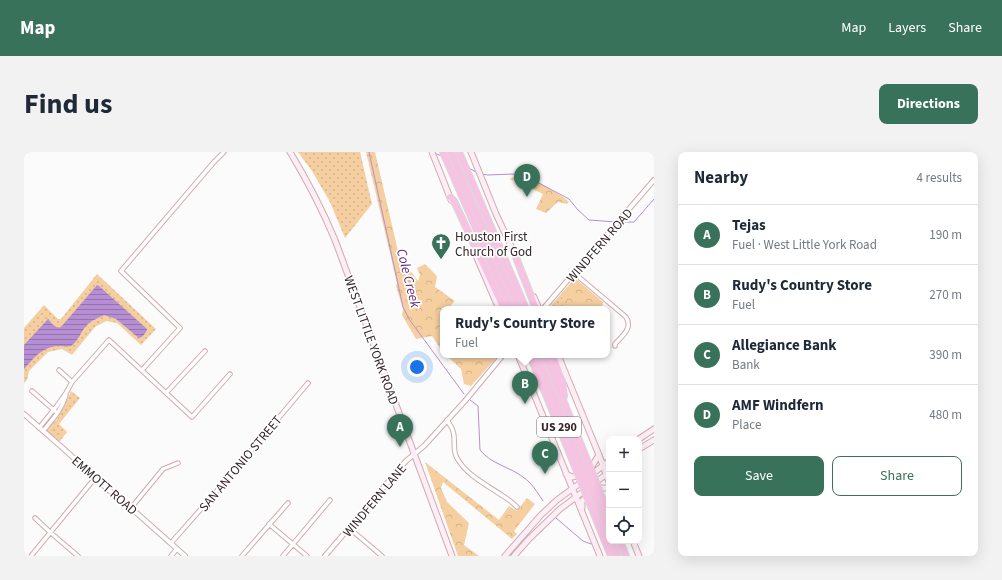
<!DOCTYPE html>
<html lang="en">
<head>
<meta charset="utf-8">
<style>
  body { margin:0; font-family:"Source Sans 3",sans-serif; background:#f2f2f3; color:#1f2937 }
  .controls { position:absolute; right:12px; bottom:12px; display:grid; overflow:hidden; border-radius:8px; box-shadow:0 4px 16px #0002 }
  .controls button { width:36px; height:36px; display:grid; place-items:center; padding:0; border:0; border-bottom:1px solid #e0e1e3; background:#fff; color:#1f2937; font:20px sans-serif }
  .you { position:absolute; left:393px; top:215px; width:14px; height:14px; margin:-10px; border:3px solid #fff; border-radius:50%; background:#1a73e8; box-shadow:0 0 0 6px #1a73e833 }
  .badge { display:grid; place-items:center; width:26px; height:26px; border-radius:50%; background:#38725a; color:#fff; font-size:13px; font-weight:700 }
  .pin { position:absolute; translate:-50% -33px; filter:drop-shadow(0 1px 2px #0008) }
  .pin::after { content:''; position:absolute; top:21px; width:14px; height:12px; background:inherit; clip-path:polygon(0 0,100% 0,50% 100%) }
  .popup { position:absolute; left:416px; top:154px; width:170px; height:52px; box-sizing:border-box; display:grid; place-content:center; border-radius:8px; background:#fff; filter:drop-shadow(0 1px 3px #0005); font-size:13px; white-space:nowrap; color:#747a83 }
  .popup b { font-size:15px; color:#1f2937 }
  .popup::after { content:''; position:absolute; left:50%; top:100%; margin-left:-8px; border:8px solid transparent; border-top-color:#fff }
  .list { margin:0; padding:0; list-style:none }
  h2 { display:flex; justify-content:space-between; align-items:center; height:52px; margin:0; padding:0 16px; font-size:17px }
  h2 small { font-size:13px; font-weight:400; color:#747a83 }
  .list li { display:grid; grid-template-columns:26px 1fr auto; gap:12px; align-items:center; box-sizing:border-box; height:60px; padding:0 16px; border-top:1px solid #e0e1e3 }
  .list b { display:block; font-size:15px; white-space:nowrap }
  .list p { margin:0; font-size:13px; white-space:nowrap; color:#747a83 }
  .list em { font-size:13px; font-style:normal; color:#747a83 }
  .actions { display:flex; gap:8px; padding:12px 16px }
  .actions a { flex:1; padding:9px 0; border:1px solid #38725a; border-radius:8px; text-align:center; font-size:14px; color:#38725a }
  .actions .main { background:#38725a; color:#fff }
  .icon { flex:none; width:22px; height:22px; fill:none; stroke:currentColor; stroke-width:2; stroke-linecap:round; stroke-linejoin:round }
  .map { position:relative; flex:none; width:630px; height:404px; overflow:hidden; border-radius:8px }
  header { display:flex; align-items:center; gap:24px; box-sizing:border-box; height:56px; padding:0 20px; background:#38725a; color:#fff }
  header strong { font-size:19px }
  nav { display:flex; gap:22px; margin-inline-start:auto; font-size:14px }
  .intro { display:flex; align-items:center; justify-content:space-between; box-sizing:border-box; height:96px; padding:0 24px }
  h1 { margin:0; font-size:28px }
  .button { padding:10px 18px; border-radius:8px; background:#38725a; color:#fff; font-size:14px; font-weight:700 }
  main { display:flex; gap:24px; padding:0 24px }
  aside { flex:1; background:#fff; border-radius:8px; box-shadow:0 4px 16px #0002 }
  .map>svg:first-child { display:block }
</style>
</head>
<body>
<header>
<strong>Map</strong>
<nav><a>Map</a><a>Layers</a><a>Share</a></nav>
</header>
<div class="intro"><h1>Find us</h1><a class="button">Directions</a></div>
<main>
<div class="map">
<svg width="630" height="404" viewBox="0 0 630 404">
  <defs>
    <pattern id="grass-dots" width="8" height="8" patternUnits="userSpaceOnUse"><rect width="8" height="8" fill="#f5cf9f"/><path d="M2 2h.1M6 6h.1" fill="none" stroke="#d3b289" stroke-width="1.8" stroke-linecap="round"/></pattern>
    <pattern id="forest-crowns" width="20" height="18" patternUnits="userSpaceOnUse"><rect width="20" height="18" fill="#f5cf9f"/><path d="M2 6a3 3 0 1 1 6 0M12 15a3 3 0 1 1 6 0" fill="none" stroke="#d3b289"/></pattern>
    <pattern id="water-rules" width="6" height="5" patternUnits="userSpaceOnUse"><rect width="6" height="5" fill="#b68ed3"/><path d="M0 2.5h6" fill="none" stroke="#9574ab"/></pattern>
  </defs>
  <rect width="100%" height="100%" fill="#fbfbfb"/>
  <!-- grass -->
  <path fill="url(#grass-dots)" d="M274,0h62l12,52 -27,34 -15,-36 -18,-31z
    M73,122l59,55 -15,16 -24,-22 -11,-2 -11,6 -23,28 -10,-6 -14,3 -19,19 -2,9 -3,3v-55l20,-23 14,14h3z
    M536,143l13,14h-20l-2,-4z
    M47,239l9,7 -21,26 8,8 -7,9 -5,1 -8,-9v-5l10,-9 8,-14z"/>
  <!-- forest -->
  <path fill="url(#forest-crowns)" d="M342,0h9l26,112 6,2 11,15 2,-6 -3,-7 8,-4 12,12 -2,11 20,14 -6,6v2h-6v43l-11,-16 -16,3 -14,-24 1,-6 -7,-23 1,-3z
    M500,21l39,24 6,5 -2,2 -9,-2 -12,11 -10,-4 7,-15 -25,-12 -9,-3z
    M551,126l28,24 -1,7h-29l-13,-14z
    M422,203h53l-28,31 -7,-2 -3,-15z
    M401,310l74,58 10,-14 8,5 10,-13 8,6 -21,27 3,3 -5,5 -69,-57 -2,6 6,14 22,21 -5,22 15,11h-21z"/>
  <!-- water -->
  <path fill="url(#water-rules)" d="M73,133l2,1 48,43c-1,4 -4,8 -8,9l-23,-19 -12,-4c-5,3 -12,5 -16,9 -7,6 -9,17 -17,22 -3,1 -12,0 -15,0 -15,2 -23,13 -32,23v-24l24,-26c3,4 8,10 13,8z"/>
  <g fill="none" stroke-linecap="round" stroke-linejoin="round">
    <!-- stream -->
    <path stroke="#b68ed3" stroke-width="1" d="M345,0l34,155 6,12 55,75
      M410,1l8,3
      M445,16l7,4
      M457,22l7,1 25,-1 22,7 34,18 9,11 11,10 27,2
      M597,70h13l20,-23
      M446,248l8,6 2,44c11,14 30,17 43,27 9,6 14,15 20,24
      M532,366l27,23 8,3"/>
    <defs>
      <path id="minor" d="M550,121l52,44c7,11 -3,18 -11,27v2
        M35,218l13,12
        M118,218l38,-42 -59,-57 93,-109 10,-10
        M8,239l23,20
        M142,241l39,-42
        M423,268c2,4 5,7 6,11 3,9 -1,19 4,27 10,18 30,27 46,38 5,3 10,7 14,11
        M15,276l17,-21 10,-14 6,-11 37,-42 83,77 38,-43
        M19,279c9,-11 19,-21 23,-36
        M107,356l32,-39 15,-6
        M11,366l16,15 27,23
        M245,372l38,32
        M325,376l33,28
        M147,391l52,-59 85,-101
        M7,404l64,-78
        M147,404l6,-7
        M218,404l46,-53
        M259,404l47,-56"/>
      <path id="tertiary" d="M519,157l111,-129
        M0,262c18,16 36,31 53,47 18,16 34,33 54,47l54,48
        M301,404l81,-95 18,-15 41,-45 38,-46"/>
      <path id="secondary" d="M266,0c17,28 32,57 45,88l117,316
        M408,0l19,48
        M447,0l25,62 21,45
        M450,99l25,58
        M510,145l5,12
        M494,203l82,201
        M534,203l41,100 10,27
        M615,287l15,-10
        M615,297l15,-9
        M542,322l6,3 6,-1 14,-10 7,-11
        M567,323l18,-14
        M558,356v-7l3,-3 13,-9 3,-1h8
        M609,389l6,15
        M481,404l36,-41 16,-15 26,-19
        M490,404l15,-17 31,-30 48,-36"/>
      <path id="motorway" d="M419,0l68,157
        M427,0l20,48 48,109
        M435,0l67,157
        M426,45l4,4 50,108
        M492,104l1,4 19,49
        M506,203l44,109
        M513,203l42,104
        M521,203l40,100
        M529,203l9,27 2,14
        M579,348l6,14
        M574,353l11,28
        M568,357l19,47
        M588,389l6,15
        M596,389l6,15"/>
    </defs>
    <!-- minor casing -->
    <use href="#minor" stroke="#d1aaae" stroke-width="5.5"/>
    <!-- tertiary casing -->
    <use href="#tertiary" stroke="#d1aaae" stroke-width="6"/>
    <!-- secondary casing -->
    <use href="#secondary" stroke="#d1aaae" stroke-width="7"/>
    <!-- motorway casing -->
    <use href="#motorway" stroke="#dad8d8" stroke-width="8"/>
    <!-- minor -->
    <use href="#minor" stroke="#fff" stroke-width="3.5"/>
    <!-- tertiary -->
    <use href="#tertiary" stroke="#fff" stroke-width="4"/>
    <!-- secondary -->
    <use href="#secondary" stroke="#fdedf7" stroke-width="5"/>
    <!-- motorway -->
    <use href="#motorway" stroke="#f8c2e3" stroke-width="6"/>
    <defs>
      <path id="motorway-bridge" d="M561,303l18,45
        M555,307l19,46
        M550,312l18,45"/>
    </defs>
    <!-- motorway-bridge casing -->
    <use href="#motorway-bridge" stroke="#dad8d8" stroke-width="8" stroke-linecap="butt"/>
    <!-- motorway-bridge -->
    <use href="#motorway-bridge" stroke="#f8c2e3" stroke-width="6"/>
  </g>
  <!-- icons -->
  <defs>
    <symbol id="church-pin" viewBox="-11 -11 22 30"><path d="M0 17L-7.5 6A9.5 9.5 0 1 1 7.5 6Z" fill="#38725a" stroke="#fff"/><path d="M-1.2-6h2.4v3.5h3.3v2.4h-3.3V6h-2.4V-.1h-3.3v-2.4h3.3Z" fill="#fff"/></symbol>
  </defs>
  <g fill-rule="evenodd">
    <use href="#church-pin" x="406" y="80" width="22" height="30"/>
  </g>
  <g text-anchor="middle" stroke-width="3.5" stroke-linejoin="round" paint-order="stroke">
    <!-- shield labels -->
    <rect fill="#fff" stroke="#716668" stroke-width="1" x="513" y="265" width="44" height="20" rx="3"/>
    <g font-size="12" font-weight="bold" fill="#342527">
      <text x="535" y="279">US 290</text>
    </g>
    <!-- poi labels -->
    <g font-size="13" fill="#342527" stroke="#fff" text-anchor="start">
      <text x="431" y="89">Houston First<tspan x="431" dy="15">Church of God</tspan></text>
    </g>
    <!-- street labels -->
    <g font-size="13" fill="#342527" stroke="#fff">
      <text transform="translate(575 93) rotate(-49)" y="5">WINDFERN ROAD</text>
      <text transform="translate(348 188) rotate(70)" y="5">WEST LITTLE YORK ROAD</text>
      <text transform="translate(216 311) rotate(-50)" y="5">SAN ANTONIO STREET</text>
      <text transform="translate(81 333) rotate(41)" y="5">EMMOTT ROAD</text>
      <text transform="translate(350 348) rotate(-50)" y="5">WINDFERN LANE</text>
    </g>
    <!-- water labels -->
    <g font-size="14" font-style="italic" fill="#5e2b7c" stroke="#fff">
      <text transform="translate(385 126) rotate(76)" y="5">Cole Creek</text>
    </g>
  </g>
</svg>
<div class="controls">
<button>+</button>
<button>−</button>
<button><svg class="icon" aria-label="locate" viewBox="0 0 24 24"><circle cx="12" cy="12" r="6"/><path d="M12 2v4M12 18v4M2 12h4M18 12h4"/></svg></button>
</div>
<div class="you"></div>
<div class="pin badge" style="left:376px;top:295px">A</div>
<div class="pin badge" style="left:501px;top:252px">B</div>
<div class="popup"><b>Rudy's Country Store</b>Fuel</div>
<div class="pin badge" style="left:521px;top:322px">C</div>
<div class="pin badge" style="left:503px;top:45px">D</div>
</div>
<aside>
<h2>Nearby<small>4 results</small></h2>
<ul class="list">
<li><span class="badge">A</span><div><b>Tejas</b><p>Fuel · West Little York Road</p></div><em>190 m</em></li>
<li><span class="badge">B</span><div><b>Rudy's Country Store</b><p>Fuel</p></div><em>270 m</em></li>
<li><span class="badge">C</span><div><b>Allegiance Bank</b><p>Bank</p></div><em>390 m</em></li>
<li><span class="badge">D</span><div><b>AMF Windfern</b><p>Place</p></div><em>480 m</em></li>
</ul>
<div class="actions"><a class="main">Save</a><a>Share</a></div>
</aside>
</main>
</body>
</html>
